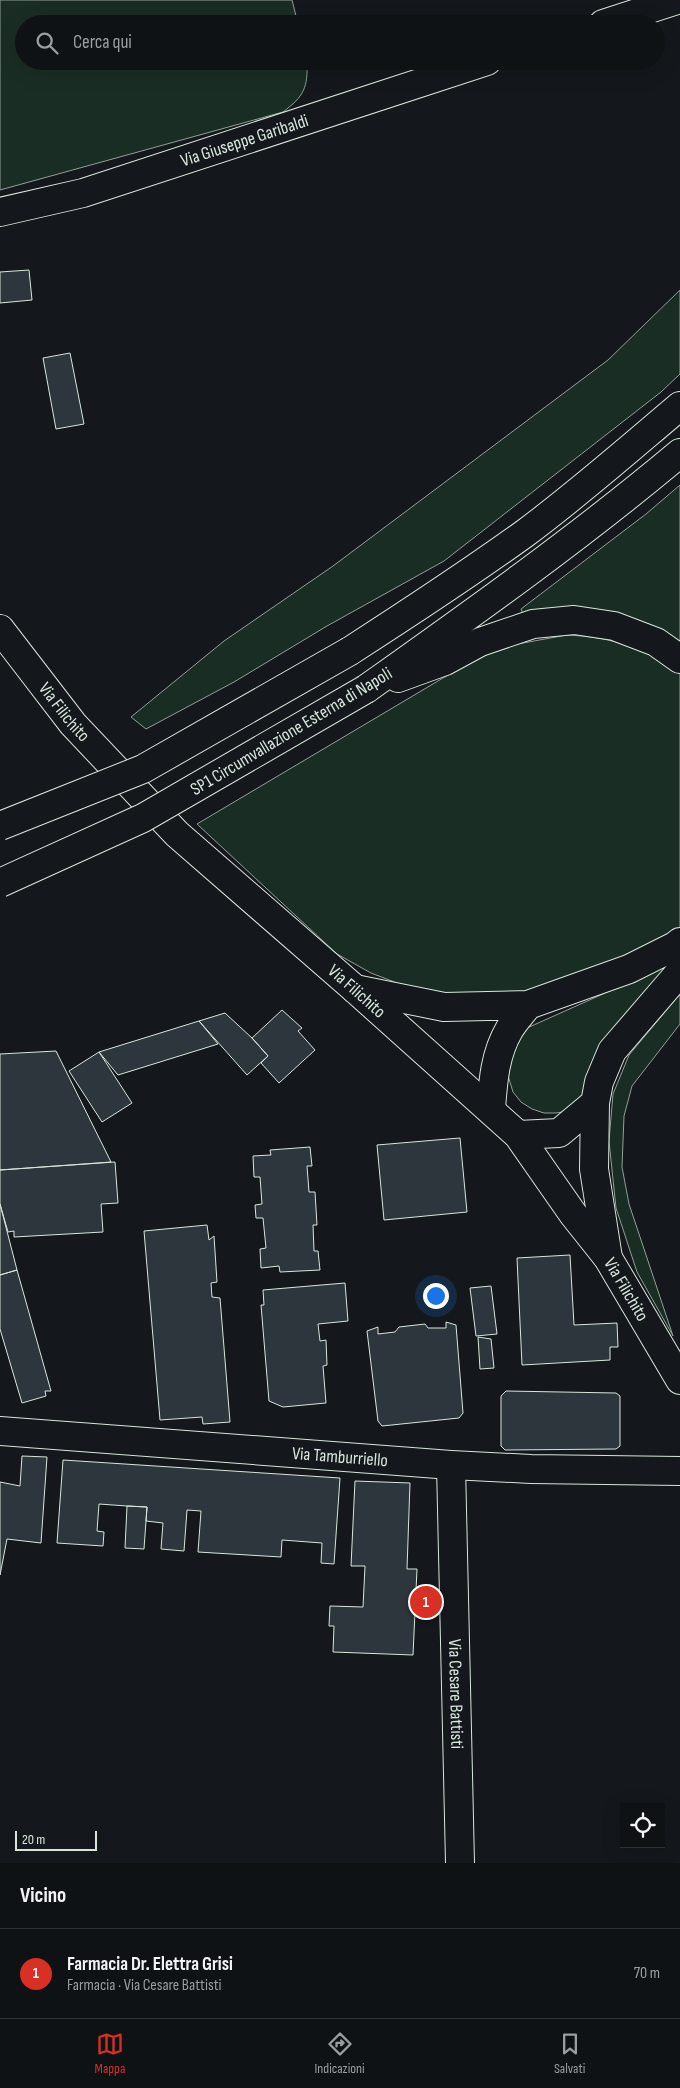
<!DOCTYPE html>
<html lang="it">
<head>
<meta charset="utf-8">
<style>
  body { margin:0; font-family:"Sofia Sans Condensed",sans-serif; background:#181b1e; color:#f1f3f6 }
  .controls { position:absolute; right:15px; bottom:15px; display:grid; overflow:hidden; border-radius:0px; box-shadow:0 5px 20px #0002 }
  .controls button { width:45px; height:45px; display:grid; place-items:center; padding:0; border:0; border-bottom:1px solid #2f3234; background:#0f1215; color:#f1f3f6; font:25px sans-serif }
  .scale { position:absolute; left:15px; bottom:12px; width:82px; box-sizing:border-box; padding-left:5px; border:2px solid #d8e6dc; border-top:0; font-size:14px; line-height:18px; white-space:nowrap; color:#d8e6dc; -webkit-text-stroke:4px #14181c; paint-order:stroke }
  .you { position:absolute; left:435px; top:1295px; width:18px; height:18px; margin:-12px; border:4px solid #fff; border-radius:50%; background:#1a73e8; box-shadow:0 0 0 8px #1a73e833 }
  .badge { display:grid; place-items:center; width:32px; height:32px; border-radius:50%; background:#d93025; color:#fff; font-size:16px; font-weight:700 }
  .pin { position:absolute; translate:-50% -50%; border:2px solid #fff; box-shadow:0 1px 5px #0006 }
  .list { margin:0; padding:0; list-style:none }
  h2 { display:flex; justify-content:space-between; align-items:center; height:65px; margin:0; padding:0 20px; font-size:21px }
  h2 small { font-size:16px; font-weight:400; color:#9b9ea0 }
  .list li { display:grid; grid-template-columns:32px 1fr auto; gap:15px; align-items:center; box-sizing:border-box; height:90px; padding:0 20px; border-top:1px solid #2f3234 }
  .list b { display:block; font-size:19px; white-space:nowrap }
  .list p { margin:0; font-size:16px; white-space:nowrap; color:#9b9ea0 }
  .list em { font-size:16px; font-style:normal; color:#9b9ea0 }
  .icon { flex:none; width:28px; height:28px; fill:none; stroke:currentColor; stroke-width:2; stroke-linecap:round; stroke-linejoin:round }
  .map { position:relative; flex:none; width:680px; height:1863px; overflow:hidden }
  .search { position:absolute; background:#0f1215; box-shadow:0 5px 20px #0002; left:15px; right:15px; top:15px; height:55px; display:flex; align-items:center; gap:12px; box-sizing:border-box; padding:0 18px; border-radius:28px; color:#9b9ea0; font-size:19px }
  .sheet { height:155px; background:#0f1215 }
  nav { display:flex; justify-content:space-around; align-items:center; box-sizing:border-box; height:70px; border-top:1px solid #2f3234; background:#0f1215; font-size:14px; color:#9b9ea0 }
  nav a { display:grid; justify-items:center; gap:2px }
  nav .on { color:#d93025 }
  .map>svg:first-child { display:block }
</style>
</head>
<body>
<div class="map">
<svg width="680" height="1863" viewBox="0 0 680 1863">
  <rect width="100%" height="100%" fill="#14181c"/>
  <!-- green -->
  <path fill="#1a2d24" stroke="#939e99" d="M0,0h292l6,24h-274v37h283c1,27 -3,35 -24,51l-283,78z
    M680,290v84l-19,18 -217,169 -117,65 -93,56 -88,47 -15,-12 93,-76 109,-75 275,-206z
    M680,485v156l-36,-18 -23,-8 -98,-1 -2,-5 125,-95z
    M567,635c43,2 79,12 113,39v256l-20,15 -127,48 -78,3 -45,-8 -39,-15 -34,-19 -140,-130 246,-146 58,-31z
    M670,964l-80,130 -21,17 -13,2h-12l-12,-4 -11,-7 -8,-10 -7,-23 5,-23 16,-18z
    M680,994v30l-48,62 -8,30 -2,51 7,37 44,132 -36,-64 -21,-64 -7,-67 4,-47 16,-39z"/>
  <!-- building -->
  <path fill="#2c363c" stroke="#d8e6dc" d="M29,270l3,30 -32,3v-31z
    M70,353l14,71 -28,5 -13,-71z
    M282,1010l20,18 -4,3 17,19 -36,33 -18,-20 7,-7 -16,-18z
    M225,1013l27,25 16,18 -21,19 -48,-54z
    M199,1021l19,23 -100,31 -19,-23z
    M56,1051l55,111 -111,8v-116z
    M99,1052l33,51 -30,19 -33,-51z
    M460,1138l7,74 -83,8 -7,-75z
    M310,1147l2,19h-5l2,26h6l2,33h-4l1,26h4l2,19 -40,2 -1,-6 -18,2 -1,-19 6,-1 -3,-30h-7l-1,-13 7,-1 -2,-27h-6l-1,-21 18,-1 -1,-5z
    M115,1162l3,41 -17,1 2,28 -89,5v-6l-6,1 -8,-28v-34z
    M0,1204l17,66 -17,5z
    M207,1225l2,15 5,-4 3,46 -6,1 1,14 8,1 10,124 -27,2 -1,-7 -42,3 -16,-189z
    M570,1255l4,70 43,-2 1,24h-8v13l-88,5 -5,-107z
    M17,1270l34,121h-6l1,5 -24,7 -22,-74v-54z
    M345,1283l3,38 -30,3 2,17 6,-1 1,25 -4,1 3,37 -43,4 -14,-6 -8,-96h3l-1,-15z
    M491,1286l6,48 -21,2 -6,-48z
    M446,1322l10,3 7,88 -4,5 -77,8 -4,-5 -11,-90 11,-4v7l17,-2 4,-5 26,-3 3,4h18z
    M478,1337l13,2 3,29 -14,1z
    M506,1391l110,2 4,3v50l-4,3 -111,1 -4,-4v-50z
    M22,1456l25,1 -6,86 -34,-4 -7,36v-93l20,4z
    M63,1460l277,18 -6,86 -13,-1 1,-20 -40,-3 -1,17 -83,-5 3,-41 -14,-1 -3,41 -23,-2 2,-26 -17,-2 1,-14 -20,-1 -28,-2 -2,27 7,1 -1,14 -46,-3z
    M355,1481l55,2 -3,86h10l-4,86 -80,-3 1,-26h-5l1,-20 33,1 2,-41h-14z
    M127,1506l20,1 -3,42 -19,-1z"/>
  <g fill="none" stroke-linecap="round" stroke-linejoin="round">
    <defs>
      <g id="minor">
        <path d="M603,24l74,-24"/>
        <path id="s1" d="M0,212l83,-19 404,-132"/>
        <path id="s2" d="M0,629l73,95 104,110 178,155 163,146 55,79 35,44 72,122"/>
        <path id="s3" d="M0,1431l451,34 80,4 149,2"/>
        <path id="s4" d="M451,1465l9,398"/>
      </g>
      <path id="highway" d="M350,651c59,-38 117,-76 174,-117 54,-40 105,-85 156,-128
        M398,678l47,-17 35,-19 53,-18 41,-4 40,6 42,16 24,17
        M366,689c107,-76 214,-152 314,-236
        M355,989l89,18 84,-2 101,-36 46,-23 5,-4
        M491,1109c2,-28 4,-55 18,-79 5,-9 13,-17 19,-25
        M518,1135l41,-2 36,-30
        M608,1258l-14,-89 1,-66 4,-21 13,-31 68,-79"/>
    </defs>
    <!-- minor casing -->
    <use href="#minor" stroke="#d8e6dc" stroke-width="30"/>
    <!-- highway casing -->
    <use href="#highway" stroke="#d8e6dc" stroke-width="30"/>
    <!-- minor -->
    <use href="#minor" stroke="#14181c" stroke-width="28"/>
    <!-- highway -->
    <use href="#highway" stroke="#14181c" stroke-width="28"/>
    <defs>
      <path id="highway-bridge" d="M0,826l143,-57 207,-118
        M0,883l143,-65 223,-129"/>
    </defs>
    <!-- highway-bridge casing -->
    <use href="#highway-bridge" stroke="#d8e6dc" stroke-width="30" stroke-linecap="butt"/>
    <!-- highway-bridge -->
    <use href="#highway-bridge" stroke="#14181c" stroke-width="28"/>
  </g>
  <g text-anchor="middle" stroke-width="4" stroke-linejoin="round" paint-order="stroke">
    <!-- street labels -->
    <g font-size="18" fill="#d8e6dc" stroke="#14181c">
      <text dy="6" stroke="none"><textPath href="#s1" startOffset="255">Via Giuseppe Garibaldi</textPath></text>
      <text dy="6" stroke="none"><textPath href="#s2" startOffset="105">Via Filichito</textPath></text>
      <text transform="translate(291 731) rotate(-31)" y="6">SP1 Circumvallazione Esterna di Napoli</text>
      <text dy="6" stroke="none"><textPath href="#s2" startOffset="510">Via Filichito</textPath></text>
      <text dy="6" stroke="none"><textPath href="#s2" startOffset="915">Via Filichito</textPath></text>
      <text dy="6" stroke="none"><textPath href="#s3" startOffset="341">Via Tamburriello</textPath></text>
      <text dy="6" stroke="none"><textPath href="#s4" startOffset="229">Via Cesare Battisti</textPath></text>
    </g>
  </g>
</svg>
<div class="controls">
<button><svg class="icon" aria-label="locate" viewBox="0 0 24 24"><circle cx="12" cy="12" r="6"/><path d="M12 2v4M12 18v4M2 12h4M18 12h4"/></svg></button>
</div>
<div class="scale">20 m</div>
<div class="you"></div>
<div class="pin badge" style="left:426px;top:1602px">1</div>
<div class="search"><svg class="icon" aria-label="search" viewBox="0 0 24 24"><circle cx="10" cy="10" r="6"/><path d="M15 15l6 6"/></svg>Cerca qui</div>
</div>
<section class="sheet">
<h2>Vicino<small></small></h2>
<ul class="list">
<li><span class="badge">1</span><div><b>Farmacia Dr. Elettra Grisi</b><p>Farmacia · Via Cesare Battisti</p></div><em>70 m</em></li>
</ul>
</section>
<nav>
<a class="on"><svg class="icon" aria-label="map" viewBox="0 0 24 24"><path d="M3 6l6-2 6 2 6-2v14l-6 2-6-2-6 2zM9 4v14M15 6v14"/></svg>Mappa</a>
<a><svg class="icon" aria-label="directions" viewBox="0 0 24 24"><path d="M12 3l9 9-9 9-9-9zM9 14v-3h6M13 9l2 2-2 2"/></svg>Indicazioni</a>
<a><svg class="icon" aria-label="saved" viewBox="0 0 24 24"><path d="M7 4h10v16l-5-4-5 4z"/></svg>Salvati</a>
</nav>
</body>
</html>
